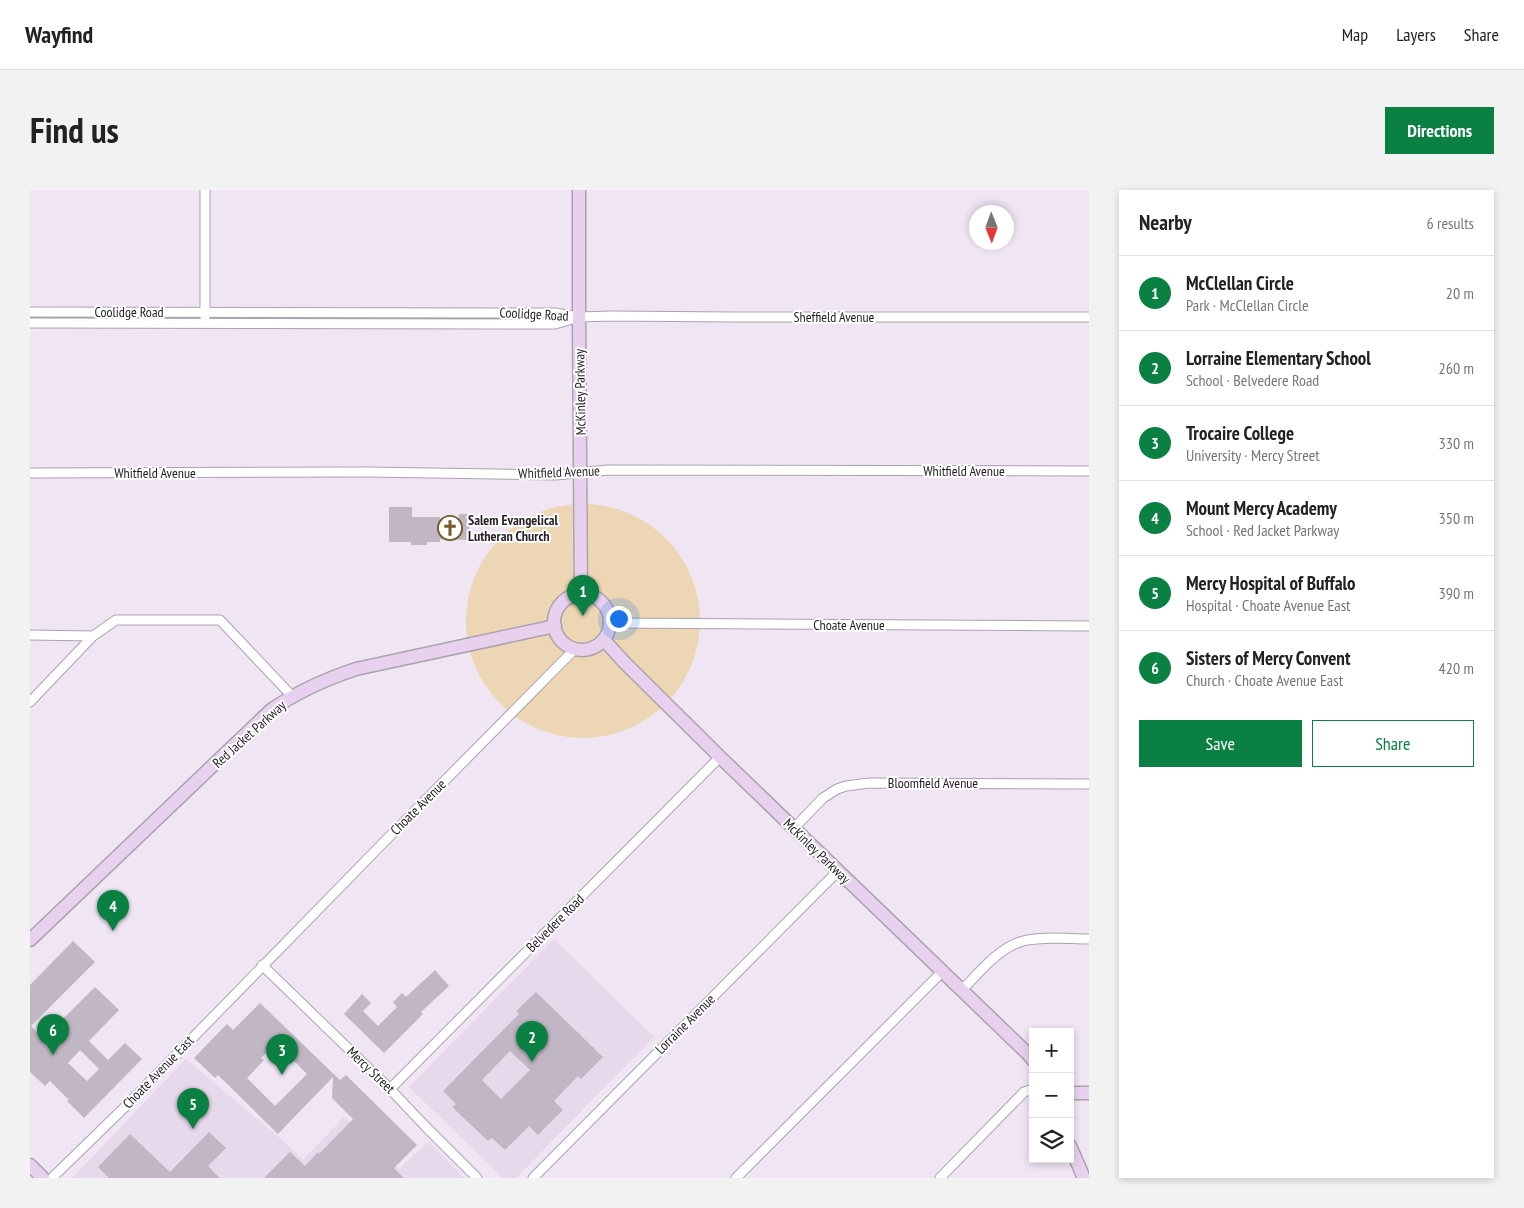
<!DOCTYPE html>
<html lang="en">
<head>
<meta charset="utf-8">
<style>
  body { margin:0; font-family:"PT Sans Narrow",sans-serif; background:#f2f2f2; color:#222 }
  .controls { position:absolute; right:15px; bottom:15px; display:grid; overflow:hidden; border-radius:0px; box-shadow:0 2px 8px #0003 }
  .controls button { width:45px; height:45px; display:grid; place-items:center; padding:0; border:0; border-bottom:1px solid #e0e0e0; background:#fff; color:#222; font:25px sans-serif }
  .compass { position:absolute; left:939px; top:15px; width:45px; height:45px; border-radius:50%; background:#fff; box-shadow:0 2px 8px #0003; rotate:179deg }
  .you { position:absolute; left:588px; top:428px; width:18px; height:18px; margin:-12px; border:4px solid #fff; border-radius:50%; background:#1a73e8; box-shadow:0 0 0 8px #1a73e833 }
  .badge { display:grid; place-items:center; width:32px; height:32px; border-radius:50%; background:#0b8043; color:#fff; font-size:16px; font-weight:700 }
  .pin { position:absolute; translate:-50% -41px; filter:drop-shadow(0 1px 2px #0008) }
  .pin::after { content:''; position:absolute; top:26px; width:18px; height:15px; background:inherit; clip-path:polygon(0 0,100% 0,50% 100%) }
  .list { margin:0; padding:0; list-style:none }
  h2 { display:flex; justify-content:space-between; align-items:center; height:65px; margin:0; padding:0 20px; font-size:21px }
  h2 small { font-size:16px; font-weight:400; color:#767676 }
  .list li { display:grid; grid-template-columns:32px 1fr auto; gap:15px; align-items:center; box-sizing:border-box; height:75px; padding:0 20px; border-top:1px solid #e0e0e0 }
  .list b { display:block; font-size:19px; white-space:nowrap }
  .list p { margin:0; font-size:16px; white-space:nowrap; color:#767676 }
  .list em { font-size:16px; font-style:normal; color:#767676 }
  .actions { display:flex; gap:10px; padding:15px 20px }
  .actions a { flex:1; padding:11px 0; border:1px solid #0b8043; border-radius:0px; text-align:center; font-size:18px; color:#0b8043 }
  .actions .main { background:#0b8043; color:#fff }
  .icon { flex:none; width:28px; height:28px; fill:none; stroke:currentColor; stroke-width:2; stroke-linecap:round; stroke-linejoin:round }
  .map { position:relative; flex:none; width:1059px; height:988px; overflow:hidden; border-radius:0px }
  header { display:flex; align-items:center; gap:30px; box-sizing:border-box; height:70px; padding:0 25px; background:#fff; border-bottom:1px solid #e0e0e0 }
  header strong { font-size:24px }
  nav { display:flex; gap:28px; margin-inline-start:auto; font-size:18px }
  .intro { display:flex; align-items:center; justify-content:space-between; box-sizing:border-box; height:120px; padding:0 30px }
  h1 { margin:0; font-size:35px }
  .button { padding:12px 22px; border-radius:0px; background:#0b8043; color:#fff; font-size:18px; font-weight:700 }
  main { display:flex; gap:30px; padding:0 30px }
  aside { flex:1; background:#fff; border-radius:0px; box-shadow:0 2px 8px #0003 }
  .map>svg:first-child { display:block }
</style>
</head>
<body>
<header>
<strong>Wayfind</strong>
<nav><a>Map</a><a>Layers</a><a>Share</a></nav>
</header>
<div class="intro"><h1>Find us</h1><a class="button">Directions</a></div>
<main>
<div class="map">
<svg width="1059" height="988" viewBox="0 0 1059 988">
  <rect width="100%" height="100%" fill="#efe5f3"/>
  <!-- built -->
  <path fill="#e7d8ec" d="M524,749l100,98 -138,141h-13l-94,-91z
    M156,869l102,86 15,15 41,-43 55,52 30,-27 35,36h-392z"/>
  <!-- green -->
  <path fill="#edd6b3" d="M40,124l114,1v4h-114z
    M196,125h141v5h-141z
    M363,125h140v5h-140z
    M436 431a117 117 0 1 1 234 0a117 117 0 1 1-234 0Z"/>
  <!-- building -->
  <path fill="#c1b7c4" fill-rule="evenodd" d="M359,317h23v10h28v3h19v-6h10v26l-29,-1v3h-13v3h-16v-3h-22z
    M43,751l22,21 -64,64 12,13 52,-52 24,23 -30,31 19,19 17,-17 17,16 -58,59 -17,-17 2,-1 -19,-19 -5,5 -15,-14v-87zM50,860l19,19 -12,12 -19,-18z
    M405,780l14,16 -28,26 2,2 -39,39 -40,-39 18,-20 9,9 -8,8 15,15 19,-19 -4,-5 9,-9 4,4z
    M506,802l67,65 -22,22 -3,-3 -24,25 9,9 -25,25 -9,-9 -24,24 -13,-12 -4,3 -36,-34 4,-3 -13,-13 76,-77 -3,-3zM480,861l20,19 -29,29 -19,-19z
    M230,813l80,77 6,-5 71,70 -23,23 10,10h-140l26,-26 15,14 13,-14 1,2 34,-35 -21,-21 1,-21 -55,57 -60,-59 -3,3 -21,-20 33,-34 6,6zM246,853l31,31 -32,32 -28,-28 17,-18 -3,-2z
    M179,942l17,16 -18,18 12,12h-111l-11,-11 32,-33 40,38z"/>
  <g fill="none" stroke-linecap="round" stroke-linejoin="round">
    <defs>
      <path id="street" d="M0,122l525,1 24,4 32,-1 122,1h356
        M175,127v-127
        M0,133l503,1h22l21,-6
        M0,283l338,-1 188,3 52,-5 481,1
        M580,433l479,3
        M0,445l63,1 23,-16h104l72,76
        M0,512l63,-66
        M764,638l29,-30 14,-9 9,-3 23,-3 220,1
        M232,775l128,124 37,39 50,50
        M932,800c17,-17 36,-42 61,-49 19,-5 46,-2 66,-2
        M360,899l330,-332
        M22,988l79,-77 253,-259 191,-193
        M503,988l305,-307
        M706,988l207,-207
        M910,988l84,-86 9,-3"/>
      <path id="secondary" d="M549,0v127l2,278
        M524 432a28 28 0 1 1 56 0a28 28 0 1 1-56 0Z
        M574,450l21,23 95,94 308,297 5,6
        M0,750l241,-230c26,-18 55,-31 85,-41l199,-43
        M1040,903h19
        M1040,956l14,32
        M0,975l13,13"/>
    </defs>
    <!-- street casing -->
    <use href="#street" stroke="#aba2af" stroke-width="11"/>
    <!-- secondary casing -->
    <use href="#secondary" stroke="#aba2af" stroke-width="15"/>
    <!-- street -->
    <use href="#street" stroke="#fff" stroke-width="9"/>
    <!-- secondary -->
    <use href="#secondary" stroke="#e8d1ef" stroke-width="12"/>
  </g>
  <!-- icons -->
  <defs>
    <symbol id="church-ring" viewBox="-11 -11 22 22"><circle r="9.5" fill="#fff" stroke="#755a2c" stroke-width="1.5"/><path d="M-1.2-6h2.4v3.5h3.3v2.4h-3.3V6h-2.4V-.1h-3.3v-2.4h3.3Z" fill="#755a2c"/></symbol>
  </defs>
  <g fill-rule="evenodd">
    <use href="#church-ring" x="406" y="324" width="28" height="28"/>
  </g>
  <g text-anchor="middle" stroke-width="4" stroke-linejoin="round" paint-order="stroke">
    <!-- street labels -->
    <g font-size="14" fill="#231f24" stroke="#fff">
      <text x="99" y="127">Coolidge Road</text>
      <text transform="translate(504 124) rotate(3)" y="5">Coolidge Road</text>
      <text x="804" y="132">Sheffield Avenue</text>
      <text transform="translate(550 202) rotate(-91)" y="5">McKinley Parkway</text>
      <text x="934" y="286">Whitfield Avenue</text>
      <text transform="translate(529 282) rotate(-2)" y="5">Whitfield Avenue</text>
      <text x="125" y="288">Whitfield Avenue</text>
      <text x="819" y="440">Choate Avenue</text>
      <text transform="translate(219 544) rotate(-42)" y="5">Red Jacket Parkway</text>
      <text x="903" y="598">Bloomfield Avenue</text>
      <text transform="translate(388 617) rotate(-45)" y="5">Choate Avenue</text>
      <text transform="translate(787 661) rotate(44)" y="5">McKinley Parkway</text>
      <text transform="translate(525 733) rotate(-45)" y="5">Belvedere Road</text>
      <text transform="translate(655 834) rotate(-45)" y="5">Lorraine Avenue</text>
      <text transform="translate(341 880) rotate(44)" y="5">Mercy Street</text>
      <text transform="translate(128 882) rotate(-46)" y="5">Choate Avenue East</text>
    </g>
    <!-- poi labels -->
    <g font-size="14" font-weight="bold" fill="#231f24" stroke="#fff" text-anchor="start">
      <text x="438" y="335">Salem Evangelical<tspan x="438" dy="16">Lutheran Church</tspan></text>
    </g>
  </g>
</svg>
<div class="controls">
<button>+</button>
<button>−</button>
<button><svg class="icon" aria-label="layers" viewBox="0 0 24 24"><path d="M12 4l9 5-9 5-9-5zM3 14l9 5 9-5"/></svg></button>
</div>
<svg class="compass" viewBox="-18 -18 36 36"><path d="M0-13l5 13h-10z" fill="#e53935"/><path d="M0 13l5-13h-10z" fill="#767676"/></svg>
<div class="you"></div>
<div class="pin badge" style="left:553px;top:426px">1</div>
<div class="pin badge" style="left:502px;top:872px">2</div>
<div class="pin badge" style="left:252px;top:885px">3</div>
<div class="pin badge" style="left:83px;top:741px">4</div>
<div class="pin badge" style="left:163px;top:939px">5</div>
<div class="pin badge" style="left:23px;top:865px">6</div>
</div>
<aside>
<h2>Nearby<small>6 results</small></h2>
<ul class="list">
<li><span class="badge">1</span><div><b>McClellan Circle</b><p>Park · McClellan Circle</p></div><em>20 m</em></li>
<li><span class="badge">2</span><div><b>Lorraine Elementary School</b><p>School · Belvedere Road</p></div><em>260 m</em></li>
<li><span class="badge">3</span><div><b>Trocaire College</b><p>University · Mercy Street</p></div><em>330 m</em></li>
<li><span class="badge">4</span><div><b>Mount Mercy Academy</b><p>School · Red Jacket Parkway</p></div><em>350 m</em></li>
<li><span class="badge">5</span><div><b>Mercy Hospital of Buffalo</b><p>Hospital · Choate Avenue East</p></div><em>390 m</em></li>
<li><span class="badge">6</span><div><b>Sisters of Mercy Convent</b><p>Church · Choate Avenue East</p></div><em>420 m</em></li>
</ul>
<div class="actions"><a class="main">Save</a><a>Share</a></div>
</aside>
</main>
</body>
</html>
